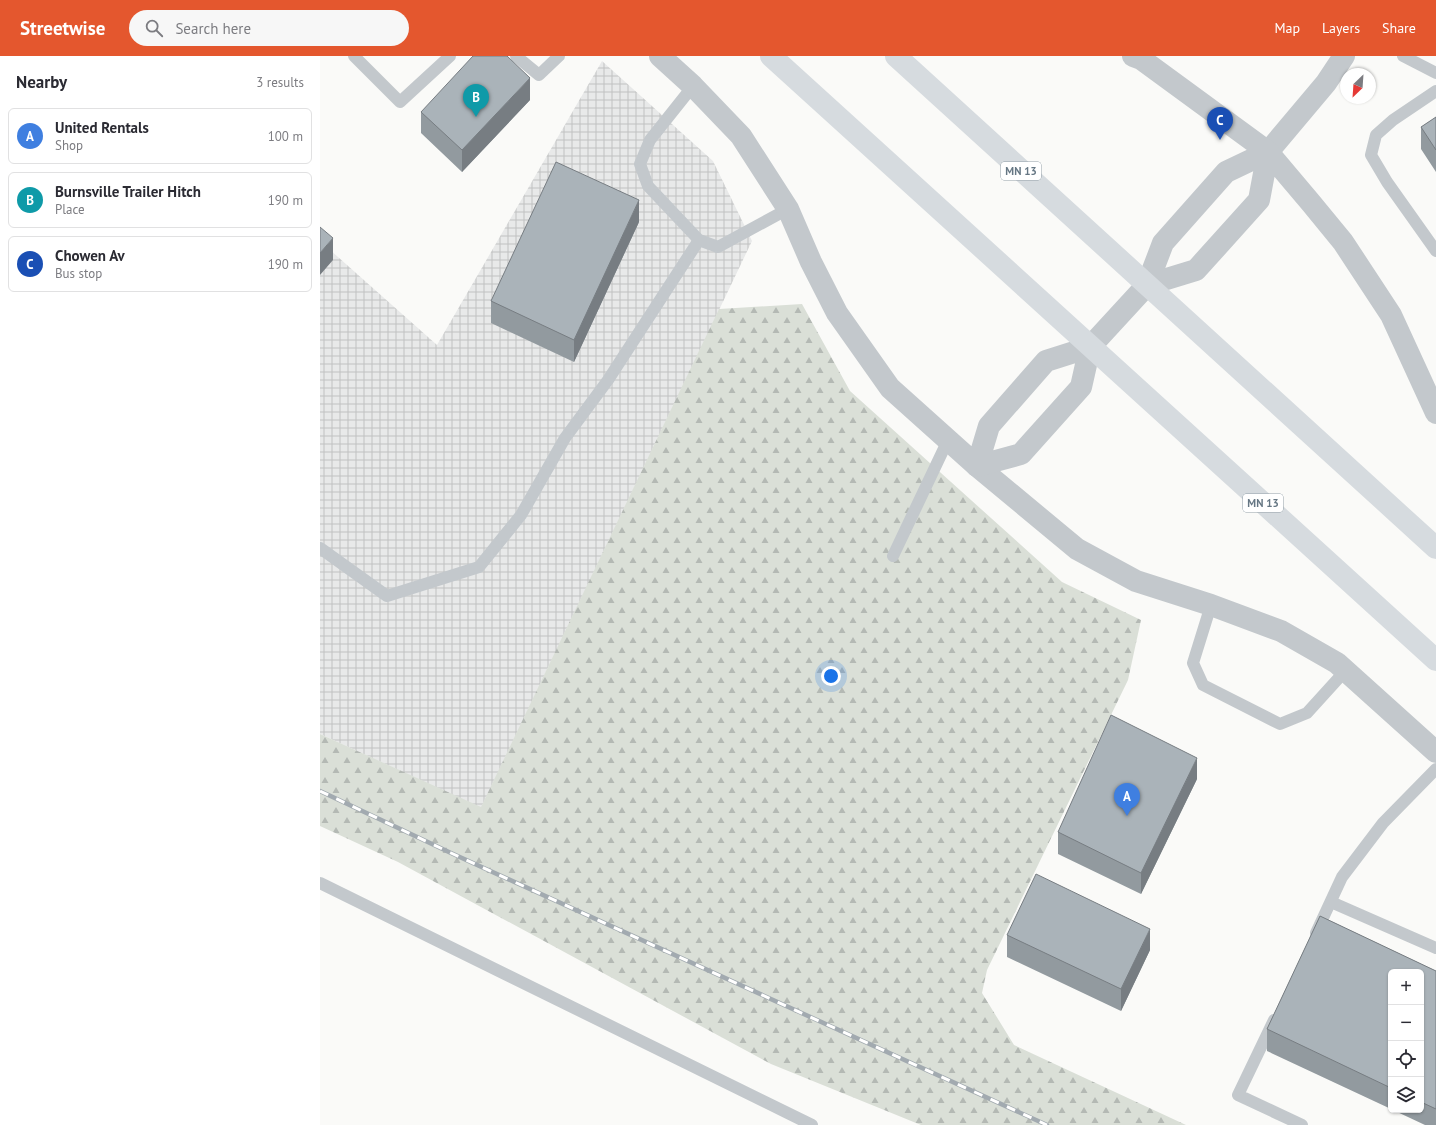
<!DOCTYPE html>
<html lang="en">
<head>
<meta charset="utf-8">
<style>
  body { margin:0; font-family:"PT Sans",sans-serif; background:#f7f7f7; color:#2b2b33 }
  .controls { position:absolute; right:12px; bottom:12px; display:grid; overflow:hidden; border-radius:6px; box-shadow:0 1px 3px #0004 }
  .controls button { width:36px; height:36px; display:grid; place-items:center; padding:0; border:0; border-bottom:1px solid #e1e1e2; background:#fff; color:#2b2b33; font:20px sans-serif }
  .compass { position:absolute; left:1020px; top:12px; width:36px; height:36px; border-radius:50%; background:#fff; box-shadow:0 1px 3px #0004; rotate:205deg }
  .you { position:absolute; left:511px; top:620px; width:14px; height:14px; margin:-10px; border:3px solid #fff; border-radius:50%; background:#1a73e8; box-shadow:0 0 0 6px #1a73e833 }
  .badge { display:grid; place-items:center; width:26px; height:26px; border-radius:50%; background:#e4572e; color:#fff; font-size:13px; font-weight:700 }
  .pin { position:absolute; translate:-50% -33px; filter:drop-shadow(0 1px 2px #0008) }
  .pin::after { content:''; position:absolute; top:21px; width:14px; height:12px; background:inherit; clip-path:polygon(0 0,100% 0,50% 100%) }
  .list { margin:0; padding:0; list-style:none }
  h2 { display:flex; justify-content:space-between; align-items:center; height:52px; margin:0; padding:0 16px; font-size:17px }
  h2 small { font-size:13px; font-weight:400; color:#7c7c81 }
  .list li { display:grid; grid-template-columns:26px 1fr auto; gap:12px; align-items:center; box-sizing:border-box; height:56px; margin:0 8px 8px; padding:0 8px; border:1px solid #e1e1e2; border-radius:6px }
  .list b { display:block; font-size:15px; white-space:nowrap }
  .list p { margin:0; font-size:13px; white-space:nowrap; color:#7c7c81 }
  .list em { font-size:13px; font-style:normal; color:#7c7c81 }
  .icon { flex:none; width:22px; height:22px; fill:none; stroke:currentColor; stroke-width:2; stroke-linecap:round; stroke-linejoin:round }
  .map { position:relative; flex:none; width:1116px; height:1069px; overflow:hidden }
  header { display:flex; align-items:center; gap:24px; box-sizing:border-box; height:56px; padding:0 20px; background:#e4572e; color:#fff }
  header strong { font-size:19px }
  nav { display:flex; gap:22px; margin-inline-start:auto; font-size:14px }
  .search { width:280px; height:36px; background:#f7f7f7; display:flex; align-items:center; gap:10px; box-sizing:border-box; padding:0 14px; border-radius:22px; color:#7c7c81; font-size:15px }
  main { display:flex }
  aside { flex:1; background:#fff }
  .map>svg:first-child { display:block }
</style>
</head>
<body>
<header>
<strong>Streetwise</strong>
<div class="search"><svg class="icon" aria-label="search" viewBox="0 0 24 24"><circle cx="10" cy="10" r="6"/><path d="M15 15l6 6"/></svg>Search here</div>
<nav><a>Map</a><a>Layers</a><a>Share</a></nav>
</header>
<main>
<aside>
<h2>Nearby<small>3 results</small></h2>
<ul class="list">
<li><span class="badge" style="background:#3f7fe0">A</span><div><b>United Rentals</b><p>Shop</p></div><em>100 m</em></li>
<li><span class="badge" style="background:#0f9aa8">B</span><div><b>Burnsville Trailer Hitch</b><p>Place</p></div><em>190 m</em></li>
<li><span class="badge" style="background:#1a4fb4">C</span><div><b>Chowen Av</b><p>Bus stop</p></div><em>190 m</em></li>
</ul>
</aside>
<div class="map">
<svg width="1116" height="1069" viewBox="0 0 1116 1069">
  <defs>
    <pattern id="industrial-grid" width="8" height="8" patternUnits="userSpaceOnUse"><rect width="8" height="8" fill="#e8e9e9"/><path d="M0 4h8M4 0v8" fill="none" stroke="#c0c1c2"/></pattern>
    <pattern id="forest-firs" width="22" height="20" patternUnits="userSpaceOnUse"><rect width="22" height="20" fill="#dadfd7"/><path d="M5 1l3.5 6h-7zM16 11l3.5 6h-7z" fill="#b4b9b4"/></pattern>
  </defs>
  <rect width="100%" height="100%" fill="#fafaf8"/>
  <!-- industrial -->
  <path fill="url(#industrial-grid)" d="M282,5l111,100 39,80 -271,567 -161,-74v-493l117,104z"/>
  <!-- forest -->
  <path fill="url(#forest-firs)" d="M482,248l48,87 212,191 79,38 -13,60 -141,290 -5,23 32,52 172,80h-265l-150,-61 -373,-202 -78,-36v-92l161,73 238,-498z"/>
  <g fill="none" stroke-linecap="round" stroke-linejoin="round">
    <!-- service -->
    <path stroke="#c3c8cc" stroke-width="12" d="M34,0l46,46 50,-46
      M196,0l23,19 20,-19
      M1083,0l33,17
      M373,30l-43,54 -10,24 8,22 51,54 19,7 70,-38
      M1116,35l-43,29 -17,15 -5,20 16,27 49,69
      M0,492l67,48 92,-29 42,-52 44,-77 43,-58 91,-140
      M573,500l55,-116
      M891,549l-18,58 10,22 77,39 27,-11 39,-43
      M0,827l492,242
      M1011,846l105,46
      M996,877l26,-56 41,-54 53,-54
      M954,964l-36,75 64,30"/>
    <!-- minor -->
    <path stroke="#c3c8cc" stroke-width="22" d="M948,96l58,-69 18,-27
      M657,410l100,83 59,32 75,24 70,26 56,32 99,89"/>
    <!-- tertiary -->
    <path stroke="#c3c8cc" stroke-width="22" d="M340,0l33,30 48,50 47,73 23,53 26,51 53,75 87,78
      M813,0l8,3 127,93 43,51 32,39 48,73 45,98
      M827,229l49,-15 63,-70 9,-48
      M657,410l12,-40 57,-65 44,-14 57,-62 16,-42 63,-71 42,-20
      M657,410l44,-12 60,-67 9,-40"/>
    <!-- trunk -->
    <path stroke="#d6dbdf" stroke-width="22" d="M451,0l665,604
      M576,0l540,492"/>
    <defs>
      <path id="rail" d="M0,735l131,62 596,272"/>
    </defs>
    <!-- rail casing -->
    <use href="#rail" stroke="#a2aab0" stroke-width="4.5"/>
    <!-- rail -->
    <use href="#rail" stroke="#fff" stroke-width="3" stroke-dasharray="9" stroke-linecap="butt"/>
  </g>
  <!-- wall -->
  <path fill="#929a9f" d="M210,44l-68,72 -41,-39v-21z
    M1116,61v55l-15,-23v-22z
    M319,166l-65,140 -83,-39v-22z
    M877,723l-56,115 -83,-40v-22z
    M1000,860l116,55v154h-11l-32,-15h28v-138h-30v137l-124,-58v-22z
    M687,879l143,15 -29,61 -114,-54z"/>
  <!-- shaded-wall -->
  <path fill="#777d82" d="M210,22v22l-68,72v-22z
    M319,144v22l-65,140v-22z
    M13,182v22l-13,15v-22z
    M877,702v21l-56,115v-21z
    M830,873v21l-29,61v-22z"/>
  <!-- building -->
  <path fill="#aab3b9" stroke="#777d82" d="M153,0h34l23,22 -68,72 -41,-38z
    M1116,61v33l-15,-23z
    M236,106l83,38 -65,140 -83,-39z
    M0,171l13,11 -13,15z
    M791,659l86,43 -56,115 -83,-41z
    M716,818l114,55 -29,60 -114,-54z
    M1000,860l116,55v138l-15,-7v-130h-30v116l-124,-59z"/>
  <g text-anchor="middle" stroke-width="4" stroke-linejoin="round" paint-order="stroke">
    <!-- shield labels -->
    <g fill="#fff" stroke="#939fa8" stroke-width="1">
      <rect x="681" y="106" width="40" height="18" rx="3"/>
      <rect x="923" y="438" width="40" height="18" rx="3"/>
    </g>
    <g font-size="11" font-weight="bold" fill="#657683">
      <text x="701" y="119">MN 13</text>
      <text x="943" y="451">MN 13</text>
    </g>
  </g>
</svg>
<div class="controls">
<button>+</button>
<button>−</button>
<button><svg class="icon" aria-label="locate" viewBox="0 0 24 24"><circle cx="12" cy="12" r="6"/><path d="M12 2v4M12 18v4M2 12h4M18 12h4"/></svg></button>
<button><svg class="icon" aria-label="layers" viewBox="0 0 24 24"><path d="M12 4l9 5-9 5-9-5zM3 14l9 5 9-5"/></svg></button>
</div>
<svg class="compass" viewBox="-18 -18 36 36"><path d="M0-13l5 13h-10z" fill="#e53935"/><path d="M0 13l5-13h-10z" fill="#7c7c81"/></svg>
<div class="you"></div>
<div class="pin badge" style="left:807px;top:760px;background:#3f7fe0">A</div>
<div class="pin badge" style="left:156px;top:61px;background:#0f9aa8">B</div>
<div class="pin badge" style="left:900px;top:84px;background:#1a4fb4">C</div>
</div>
</main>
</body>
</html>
